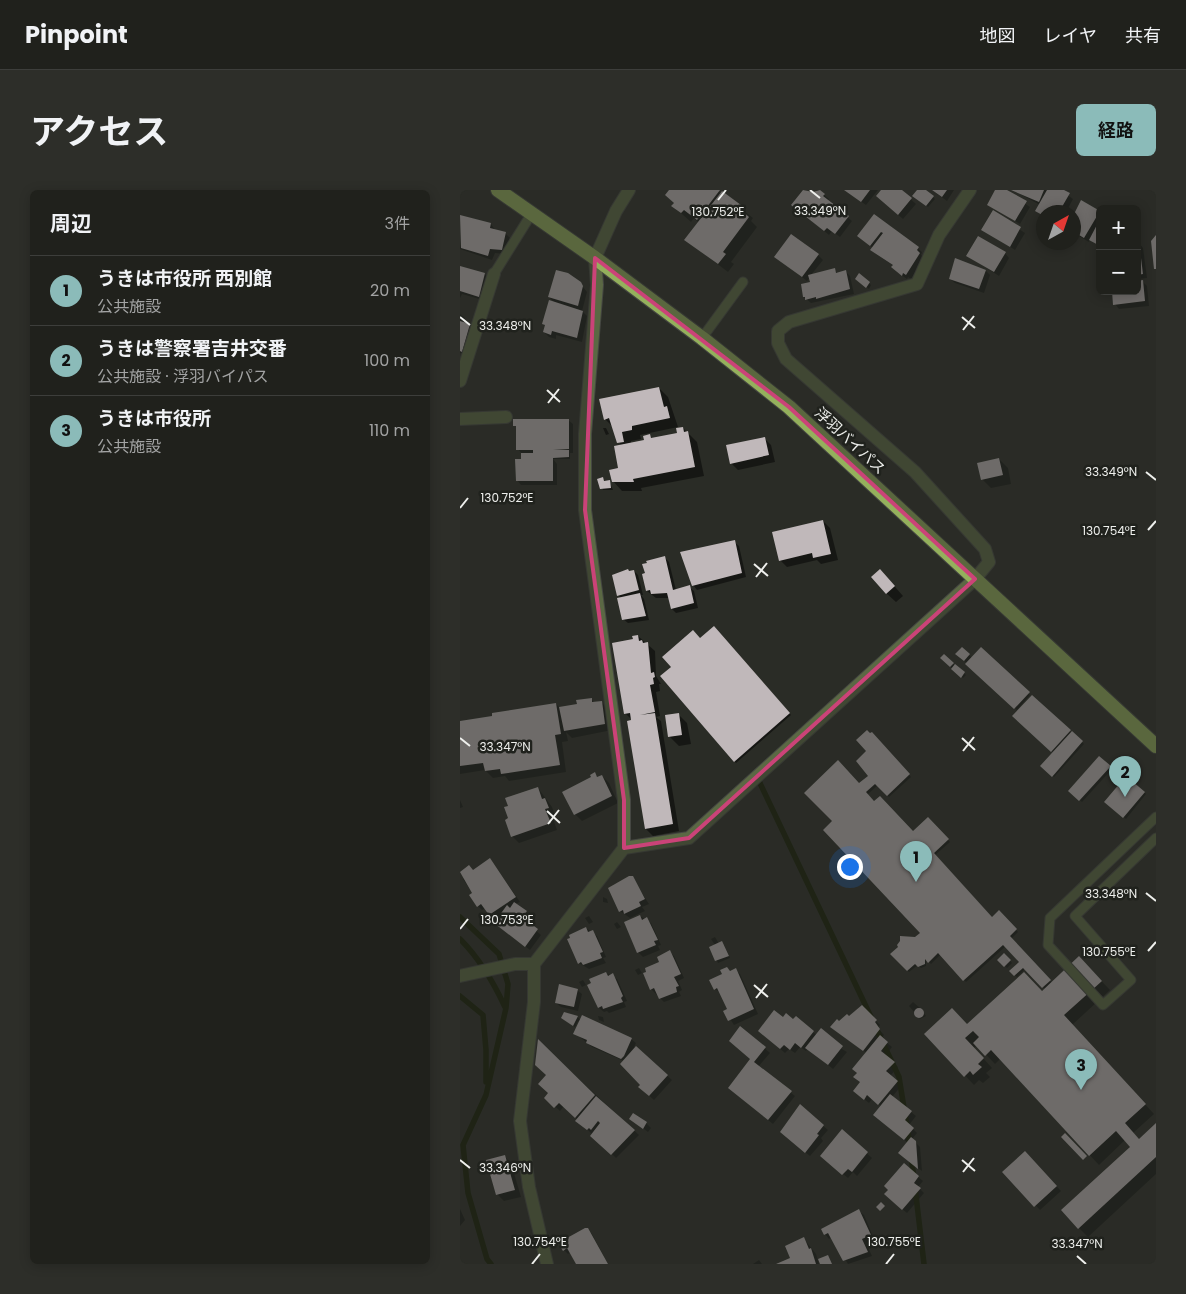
<!DOCTYPE html>
<html lang="ja">
<head>
<meta charset="utf-8">
<style>
  body { margin:0; font-family:Poppins,"Noto Sans JP",sans-serif; background:#2d2e29; color:#f1f3f6 }
  .controls { position:absolute; right:15px; top:15px; display:grid; overflow:hidden; border-radius:8px; box-shadow:0 2px 12px #0003 }
  .controls button { width:45px; height:45px; display:grid; place-items:center; padding:0; border:0; border-bottom:1px solid #3d3e3b; background:#20211c; color:#f1f3f6; font:25px sans-serif }
  .compass { position:absolute; left:576px; top:15px; width:45px; height:45px; border-radius:50%; background:#20211c; box-shadow:0 2px 12px #0003; rotate:40deg }
  .you { position:absolute; left:389px; top:676px; width:18px; height:18px; margin:-12px; border:4px solid #fff; border-radius:50%; background:#1a73e8; box-shadow:0 0 0 8px #1a73e833 }
  .badge { display:grid; place-items:center; width:32px; height:32px; border-radius:50%; background:#8bbbb9; color:#111; font-size:16px; font-weight:700 }
  .pin { position:absolute; translate:-50% -41px; filter:drop-shadow(0 1px 2px #0008) }
  .pin::after { content:''; position:absolute; top:26px; width:18px; height:15px; background:inherit; clip-path:polygon(0 0,100% 0,50% 100%) }
  .list { margin:0; padding:0; list-style:none }
  h2 { display:flex; justify-content:space-between; align-items:center; height:65px; margin:0; padding:0 20px; font-size:21px }
  h2 small { font-size:16px; font-weight:400; color:#a2a3a3 }
  .list li { display:grid; grid-template-columns:32px 1fr auto; gap:15px; align-items:center; box-sizing:border-box; height:70px; padding:0 20px; border-top:1px solid #3d3e3b }
  .list b { display:block; font-size:19px; white-space:nowrap }
  .list p { margin:0; font-size:16px; white-space:nowrap; color:#a2a3a3 }
  .list em { font-size:16px; font-style:normal; color:#a2a3a3 }
  .map { position:relative; flex:none; width:696px; height:1074px; overflow:hidden; border-radius:8px }
  header { display:flex; align-items:center; gap:30px; box-sizing:border-box; height:70px; padding:0 25px; background:#20211c; border-bottom:1px solid #3d3e3b }
  header strong { font-size:24px }
  nav { display:flex; gap:28px; margin-inline-start:auto; font-size:18px }
  .intro { display:flex; align-items:center; justify-content:space-between; box-sizing:border-box; height:120px; padding:0 30px }
  h1 { margin:0; font-size:35px }
  .button { padding:12px 22px; border-radius:8px; background:#8bbbb9; color:#111; font-size:18px; font-weight:700 }
  main { display:flex; gap:30px; padding:0 30px }
  aside { flex:1; background:#20211c; border-radius:8px; box-shadow:0 2px 12px #0003 }
  .map>svg:first-child { display:block }
</style>
</head>
<body>
<header>
<strong>Pinpoint</strong>
<nav><a>地図</a><a>レイヤ</a><a>共有</a></nav>
</header>
<div class="intro"><h1>アクセス</h1><a class="button">経路</a></div>
<main>
<aside>
<h2>周辺<small>3件</small></h2>
<ul class="list">
<li><span class="badge">1</span><div><b>うきは市役所 西別館</b><p>公共施設</p></div><em>20 m</em></li>
<li><span class="badge">2</span><div><b>うきは警察署吉井交番</b><p>公共施設 · 浮羽バイパス</p></div><em>100 m</em></li>
<li><span class="badge">3</span><div><b>うきは市役所</b><p>公共施設</p></div><em>110 m</em></li>
</ul>
</aside>
<div class="map">
<svg width="696" height="1074" viewBox="0 0 696 1074">
  <rect width="100%" height="100%" fill="#2a2c26"/>
  <!-- shadow -->
  <path fill="#0007" d="M210,0h47l36,28 -2,3 6,6 -26,35 3,2 -6,8 -42,-32 13,-17 -5,-5 -3,4 -18,-16 1,-3 -8,-8z
    M344,0l9,4 5,-4 11,9 -2,2 25,20 -12,16 -8,-6 -3,4 -36,-30z
    M385,0h33l-12,15z
    M423,0h17l16,14 -13,15 -21,-18z
    M459,0h5l11,9 -7,8 -14,-11z
    M472,0h22l-7,11z
    M537,0h8l25,17 -10,17 -32,-20z
    M553,0h48l12,9 -7,13h-22v5l-7,-6 3,-6z
    M622,12l18,10v35l-10,-7 -1,2 -15,-9v-17z
    M533,22l32,21 -10,17 -32,-21z
    M1,26l30,8 4,6 11,4 4,4 -4,16 -11,-1 -3,7 -32,-11z
    M429,35l33,27 -1,3 3,3 -13,21 -3,-2 -1,2 -10,-7 -3,-6 -18,-12 -5,-4 2,-2 -10,-8z
    M679,53l4,5 4,30 -10,1z
    M545,63l4,5 -10,18 -31,-20z
    M358,65l5,5 -12,15 23,-5 4,4 8,-2 4,4 4,18 -43,9 -7,-6 7,-14 -1,-6 -3,4 -31,-24z
    M0,77l25,7 4,5 -6,21 -21,-6 -2,4z
    M526,81l4,4 -6,18 -29,-10 -5,-4z
    M400,85l11,10 -2,4 -12,-10z
    M682,91l5,5 2,20 -30,3 -4,-5 22,-13z
    M123,97l4,5 -5,19 5,5 -5,26 -26,-7v4l-7,-2 -5,-5 2,-6 -2,-2 12,-20 -7,-7z
    M0,124l5,4 -2,5 11,7 -8,25 -6,-2z
    M199,198l9,9 10,30 -38,8 1,4 -10,2v3l14,-3 4,-5 4,3 25,-5 5,-6 14,14 7,34 -63,12 1,3h-20l-9,-10 6,-12 2,-23 -7,-18 -9,-9z
    M108,230l5,4v29h-3v6h-17l4,5v21h-36l-4,-5 5,-26 -4,-5v-21l-3,-3z
    M143,238h3l3,6 -3,1z
    M304,248l7,7 4,17 -37,8 -7,-7z
    M539,269l9,9 3,16 -20,4 -9,-9z
    M139,290l10,1 4,9h-10z
    M363,331l7,7 8,32 -17,4 -4,-4 -30,7 -7,-7z
    M274,352l5,4 7,31 -49,13 -4,-5z
    M205,368l4,4 7,28 13,-3 5,4 4,17 -22,5 -4,-4 -3,-11h-13l-9,-7 -1,-17z
    M174,381l4,4 5,20h-2l3,4 5,21 -21,3 -5,-4 -1,-20 -4,-4 12,-23z
    M429,390l14,16 -7,6 -10,-9z
    M254,437l77,88 -55,48 -75,-87z
    M178,446l17,15 1,25 5,8h-2l1,7 -4,1 4,24 -4,1 5,4 18,110 -26,5 -7,-7 -13,-108 -8,-8 9,-73z
    M502,458l10,10 9,-9 49,46 -13,15 -60,-56z
    M484,466l22,19 -3,3 -22,-20z
    M572,507l52,47 -30,33 -12,-11 12,-13 -40,-37z
    M131,509l4,4 6,-1 7,7 4,21 -40,8 -6,-6 2,9 -6,1 4,30 -57,9 -4,-5 -12,2 -8,-8 -25,4v-51l96,-19 4,4 19,-3z
    M218,524l9,9 4,21 -12,2 -9,-9z
    M414,545l37,42 -22,20 -11,-12 -11,10 46,37 17,-12 20,22 -16,14 58,62 7,-6 19,20 -7,7 41,44 36,-16 22,23 -38,35 82,89 -21,19 7,7 16,-15v49l-68,63 -9,-9 53,-81 -7,-7 -26,25 -99,-106 -5,5 -18,-19 -3,3 18,20 -6,5 4,4 -7,6 -4,-3 -5,5 -48,-51 41,-8 78,-37 -18,-19v-3l-10,10 -6,-6 10,-9 -15,-16 -40,36 -25,-28 -10,10 -5,-5v7l-5,2 -3,-3 -9,7 -17,-18 30,-21 -88,-112 26,-36 9,-9 -1,-25z
    M639,568l13,11 -30,33 -13,-11z
    M135,584l3,4 4,-2 7,7 9,20 -36,18 -7,-7z
    M667,588l19,16 -20,25 -20,-17z
    M78,598l14,19 3,8 -3,1 5,14 -38,13 -7,-7 -3,-17z
    M0,610l3,7 -3,1z
    M34,674l26,38 -5,2 15,13 -4,5 15,13 -11,15 -35,-27 7,-10 -8,6 -8,-11 -4,2 -4,-4 -5,-12 -10,-15 10,-8z
    M172,688l17,26 -7,3 3,4 -15,7 -10,-7 -7,-26z
    M143,707l4,2 1,4 -5,-1z
    M129,726l4,6 -4,2 -4,-6z
    M180,726l11,7 10,22 -3,1 2,4 -17,7 -5,-5z
    M157,732l4,5 -4,2 -3,-5z
    M126,738l11,8 9,21 -3,1 3,5 -17,6 -10,-6 -11,-23z
    M255,747l4,7 5,1 6,13 -12,5 -7,-16 4,-2 -4,-6z
    M210,762l4,4 10,22 -6,3 4,9 -3,2 2,4 -17,6 -13,-13z
    M544,764l8,9 -5,5 -8,-8z
    M179,778l3,5 -4,2 -3,-5z
    M267,778l4,4 4,-2 5,4 18,40 -24,11 -9,-14 4,-1 -8,-17 -6,-4 -4,-9 13,-6z
    M146,783l11,6 10,22 -3,1 2,5 -17,6 -2,-2 -3,1 -5,-4 -10,-22z
    M123,790l3,5 -4,2 -3,-5z
    M117,800l5,4 -4,17 -17,-4 -5,-4z
    M453,812l7,6 6,8 -6,3 -11,-13z
    M402,817l18,18 -2,3 6,7 -3,3 11,9 -7,9 13,11 -8,9 11,10 -9,11 24,19 -7,9 8,8 -5,6 8,8 2,24 -18,-14 4,-14 -29,-24 2,-13 -9,-7 -3,4 -10,-8 8,-42 -35,-26 17,-10 6,-6 2,2z
    M138,826l5,1 1,5 -5,-2z
    M117,827l4,3 50,19 5,4 -2,4 38,33 -18,20 -10,-9 -20,-30 -32,-14 -17,-14 5,-11 -2,-1 -3,6 -9,-6z
    M323,829l10,2 54,31 -14,17 -25,-21 -2,3 -6,-4 -5,6 -6,-4 -4,4 -21,-18z
    M281,838l29,25 -12,14 37,29 -22,28 -39,-32 18,-33z
    M79,852l100,93 -23,23 -52,-52 -4,5 -14,-13 4,-5z
    M340,916l28,24 -7,8 2,3 -13,15 -24,-19z
    M171,929l15,4 5,5 -3,4z
    M382,941l30,27 -15,18 -4,-4 -5,6 -22,-18z
    M565,963l36,38 -21,19 -36,-38z
    M44,966l7,7 10,34 -17,4 -7,-7z
    M444,975l19,16 -5,6 6,6 -17,20 -17,-14z
    M0,1019l5,11 -5,6z
    M399,1021l5,4 10,24 -8,4 6,13 -24,8 -16,-27 -3,2 -4,-5z
    M128,1039l4,5 16,30h-30l-7,-12 -3,2 -4,-4z
    M344,1049l12,15 3,10h-40l12,-6z
    M299,1070l3,4h-9z"/>
  <g fill="none" stroke-linecap="round" stroke-linejoin="round">
    <!-- stream -->
    <path stroke="#121a00" stroke-width="5.5" d="M299,591l112,236
      M0,727l39,37 9,30 -2,24 -20,87 -23,50 5,48 19,66 4,5
      M0,749c20,20 33,42 45,68
      M0,806l23,19 3,35v32
      M415,836l24,51 11,68
      M451,967l3,20
      M455,997l9,77"/>
  </g>
  <!-- building -->
  <path fill="#c0b8ba" d="M209,0h51l-23,30 -13,-10 -3,3 -10,-7 3,-3 -9,-8z
    M343,0l10,2 7,-2 5,4 -2,2 26,20 -14,18 -8,-6 -3,3 -33,-26z
    M384,0h26l-9,12z
    M421,0h21l10,8 -14,17 -22,-19z
    M457,0h9l8,6 -8,10 -14,-10z
    M472,0h15l-5,7z
    M535,0h12l20,11 -12,20 -28,-16z
    M551,0h33l-5,12z
    M587,0h17l6,3 -11,19h-15v4l-9,-5z
    M262,1l23,17 -3,3 7,6 -26,35 3,2 -8,10 -34,-24z
    M621,10l19,11 -16,27 -10,-6v-18z
    M533,20l28,17 -11,20 -29,-17z
    M414,24l45,33 -2,3 3,3 -14,22 -3,-2 -1,3 -11,-9 2,-2 -23,-15 13,-17 -2,-1 -11,14 -13,-10z
    M0,25l31,8 -1,5 16,4 -4,18 -12,-1 -2,7 -27,-8z
    M640,29v27l-11,-6z
    M331,44l28,20 -17,23 -28,-20z
    M696,45v34h-2l-3,-28z
    M518,46l28,16 -12,20 -28,-16z
    M677,52h2l4,32 -6,1z
    M495,68l31,12 -7,19 -30,-10z
    M0,76l25,7 -6,24 -19,-6z
    M375,78l1,5 10,-3 4,19 -34,10v-2l-11,3v-3h-2l-2,-13 9,-2 -2,-7z
    M96,80l12,3 13,9 2,4 -5,20 -30,-9z
    M399,83l11,9 -4,6 -11,-9z
    M683,90l2,21 -32,4 -1,-14h25v-10z
    M89,110l34,11 -6,27 -25,-7 -1,4 -8,-3 2,-7 -3,-1z
    M0,131l10,3 -8,28 -2,-1z
    M199,197l5,20 3,-1 3,12 -38,8v4l-10,2 2,10 -7,1 -8,-25 -5,2 -5,-21z
    M53,229h56v30h-16l16,1v7l-16,1v23h-37l-1,-22h6v-6h12v-3h-17v-24h-3z
    M223,237l1,5 4,-1 7,36 -62,12 1,3h-22l-3,-12 9,-2 -4,-22 30,-6 -1,-4 7,-2 1,4 26,-5 -1,-5z
    M305,247l4,18 -39,9 -4,-19z
    M539,268l4,17 -22,5 -4,-17z
    M143,287l1,4 6,-1 1,8 -11,1 -3,-10z
    M363,330l8,34 -18,4 -1,-5 -33,8 -7,-29z
    M275,350l7,33 -50,13 -12,-34z
    M205,366l8,34 17,-5 4,18 -23,6 -4,-16 -16,1 -1,-4 -4,1 -4,-17 3,-1 -3,-9 5,-1 -1,-2z
    M168,379l1,2 5,-1 5,20 -22,6 -5,-21z
    M420,379l15,17 -9,8 -15,-17z
    M180,403l6,23 -24,4 -5,-22z
    M254,436l76,87 -56,49 -74,-86 11,-9 -9,-10 31,-27 7,8z
    M178,445l1,6 3,-1 1,3 5,-1 3,31 3,-1 1,5 -2,1 1,6 -4,1 5,27 -15,3 15,-2 18,111 -28,5 -18,-108 4,-1 -1,-7 -6,1 -12,-71 21,-4 -1,-3z
    M502,457l8,7 -6,7 -9,-7z
    M521,457l49,45 -16,17 -49,-45z
    M484,464l10,9 -4,4 -10,-9z
    M495,474l10,8 -4,6 -10,-9z
    M572,505l39,35 -20,22 -39,-36z
    M132,508v4l10,-1 3,23 -41,7 -5,-24 18,-3 -1,-4z
    M96,513l5,31 -6,1 5,30 -59,9 -1,-5 -15,2 -2,-8 -23,3v-45l32,-5v-3z
    M219,523l3,22 -14,2 -3,-22z
    M407,540l3,3 2,-1 38,42 -23,22 -12,-12 -9,8 8,9 6,-5 33,35 15,-14 21,22 -15,14 58,64 7,-7 18,19 -7,7 41,44 -9,8 -19,-20 -9,8 -5,-5 10,-9 -16,-17 -40,36 -25,-28 -10,10 -3,-4v5l-7,3 -3,-3 -8,7 -17,-17 8,-7 -1,-2 3,-4v-5l15,1 5,-4 -97,-103 9,-9 -28,-28 34,-33 21,23 9,-7 -12,-15 10,-10 -10,-11z
    M612,541l11,10 -31,36 -12,-11z
    M639,566l12,10 -32,35 -11,-10z
    M135,582l2,5 5,-2 10,21 -38,19 -12,-23 29,-15 -1,-2z
    M666,586l19,16 -22,26 -19,-16z
    M78,597l4,12 3,-1 4,10 -4,1 6,14 -40,14 -6,-17 3,-2 -4,-11 4,-1 -3,-8z
    M30,668l26,39 -27,18 -8,-11 -4,3 -8,-12 3,-2 -12,-21 9,-7 4,5z
    M169,686h4l12,23 -6,3 2,4 -17,8 -1,-4 -4,2 -11,-24z
    M54,712l13,9 -5,6 16,12 -13,18 -31,-24 13,-18 3,3z
    M180,725l2,5 5,-3 11,23 -4,1 2,4 -19,8 -13,-31z
    M126,737l2,5 5,-2 10,22 -3,1 2,5 -19,7 -2,-3 -3,2 -11,-25 3,-1 -1,-3z
    M262,751l7,15 -14,5 -6,-14z
    M210,760l11,24 -7,3 5,9 -3,1 1,5 -18,7 -5,-11 -4,2 -7,-17 3,-1 -1,-4 14,-6 -2,-5z
    M544,763l7,7 -7,7 -7,-7z
    M619,766l23,25 -38,34 82,89 -21,19 14,16 17,-16v34l-78,72 -17,-19 69,-63 -14,-16 -27,25 -98,-106 -6,6 -12,-13 6,-6 -6,-6 -8,7 19,20 -6,6 4,3 -9,8 -3,-4 -6,6 -40,-43 28,-26 15,16 57,-52 18,19z
    M267,777l3,4 6,-3 18,41 -26,12 -5,-10 4,-2 -10,-21 -3,2 -5,-10 13,-6 -2,-4z
    M146,782l2,4 5,-3 10,23 -2,2 2,4 -20,7 -1,-3 -4,2 -11,-23 4,-2 -2,-4z
    M99,794l19,5 -4,18 -19,-4z
    M402,815l15,15 -2,2 5,7 -17,22 -33,-24 7,-8 2,2 8,-7 2,2z
    M454 823a5 5 0 1 1 10 0a5 5 0 1 1-10 0Z
    M314,820l9,7 3,-4 7,6 3,-3 18,15 -13,17 -6,-5 -5,7 -6,-5 -4,4 -22,-18z
    M104,822l14,4 -5,10 -12,-8z
    M122,825l50,23 -8,18 -3,3 -35,-16 1,-3 -14,-6z
    M280,836l26,21 -12,15 38,29 -24,29 -40,-32 22,-29 -21,-18z
    M361,838l22,18 -15,19 -23,-17z
    M420,845l8,7 -7,9 14,11 -9,9 12,10 -20,24 -11,-10 -3,5 -11,-9 7,-9 -7,-5 4,-4 -5,-4z
    M78,849l57,56 -20,23 -16,-15 -5,5 -10,-10 4,-5 -10,-9 8,-9 -11,-10z
    M176,856l32,29 -19,21 -11,-9 2,-2 -20,-21z
    M430,904l22,17 -7,9 9,8 -10,12 -31,-25z
    M136,906l39,34 -24,25 -21,-19 10,-13 -2,-2 -7,9 -2,-2 -2,2 -12,-9z
    M340,914l24,21 -7,9 2,1 -14,18 -25,-21z
    M173,923l14,9 -4,7 -14,-10z
    M382,939l26,23 -16,20 -4,-3 -6,6 -22,-19z
    M605,943l22,23 -4,4 -22,-23z
    M451,947l5,4 2,28 -20,-16z
    M565,961l32,35 -23,21 -32,-35z
    M45,965l10,35 -19,5 -10,-35z
    M444,973l15,13 -5,7 7,5 -19,22 -18,-16 4,-4 -4,-4z
    M421,1012l4,4 -5,5 -4,-4z
    M399,1019l12,26 -9,4 6,13 -25,9 -15,-28 -4,2 -3,-6z
    M125,1038h3l20,36h-32l-9,-16 -4,3 -5,-8z
    M344,1047l5,12 2,-1 5,16h-40l14,-6 -5,-12z
    M368,1065l4,9h-12l-2,-5z"/>
  <g fill="none" stroke-linecap="round" stroke-linejoin="round">
    <defs>
      <path id="service" d="M34,84l38,-61
        M242,148l41,-56
        M696,627l-106,101 -2,27 55,60 28,-25 -56,-64 81,-78"/>
      <path id="minor" d="M0,191l34,-107
        M0,229l46,-2
        M164,658l65,-10 286,-259 14,-17 -4,-13 -70,-77 -129,-113 -8,-16v-12l11,-9 128,-38 22,-49 31,-45
        M0,786l55,-12h19
        M87,1074l-18,-77 -9,-66 14,-119v-38l90,-116v-48l-39,-290v-76l12,-149 -2,-27 21,-47 13,-21"/>
      <path id="trunk" d="M38,0l97,68 107,80 87,69 367,339"/>
    </defs>
    <!-- service casing -->
    <use href="#service" stroke="#454742" stroke-width="11"/>
    <!-- minor casing -->
    <use href="#minor" stroke="#454742" stroke-width="14"/>
    <!-- trunk casing -->
    <use href="#trunk" stroke="#454742" stroke-width="16"/>
    <!-- service -->
    <use href="#service" stroke="#5b6844" stroke-width="9"/>
    <!-- minor -->
    <use href="#minor" stroke="#5b6844" stroke-width="12"/>
    <!-- trunk -->
    <use href="#trunk" stroke="#94b05c" stroke-width="14"/>
  </g>
  <!-- marked area -->
  <path d="M0 0H696V1074H0ZM135,68l194,149 186,172 -286,259 -65,10v-48l-39,-290z" fill="#2a2c26" fill-opacity=".55" fill-rule="evenodd"/>
  <path fill="none" stroke="#cb4378" stroke-width="4" stroke-linejoin="round" d="M135,68l194,149 186,172 -286,259 -65,10v-48l-39,-290z"/>
  <!-- ticks -->
  <path fill="none" stroke="#eeefec" stroke-width="2" d="M350,0l10,8M258,10l8,-10M0,127l10,8M502,127l13,11M503,140l11,-14M87,200l13,12M88,213l11,-14M686,282l10,8M0,318l8,-10M688,340l8,-9M294,374l14,12M296,387l11,-14M0,548l10,8M502,548l13,12M503,561l11,-14M87,621l13,12M88,634l11,-14M686,703l10,8M0,739l8,-10M688,761l8,-9M294,795l14,12M296,808l11,-14M0,970l10,8M502,970l13,11M503,982l11,-14M617,1066l9,8M72,1074l8,-10M426,1074l8,-10"/>
  <g text-anchor="middle" stroke-width="5" stroke-linejoin="round" paint-order="stroke">
    <!-- street labels -->
    <g font-size="15" fill="#eeefec" stroke="#20221d">
      <text transform="translate(390 251) rotate(43)" y="5">浮羽バイパス</text>
    </g>
  </g>
  <g font-size="12" text-anchor="middle" fill="#eeefec" stroke="#20221d" stroke-width="5" stroke-linejoin="round" paint-order="stroke">
    <text x="360" y="25">33.349°N</text>
    <text x="258" y="26">130.752°E</text>
    <text x="45" y="140">33.348°N</text>
    <text x="651" y="286">33.349°N</text>
    <text x="47" y="312">130.752°E</text>
    <text x="649" y="345">130.754°E</text>
    <text x="45" y="561">33.347°N</text>
    <text x="651" y="708">33.348°N</text>
    <text x="47" y="734">130.753°E</text>
    <text x="649" y="766">130.755°E</text>
    <text x="45" y="982">33.346°N</text>
    <text x="80" y="1056">130.754°E</text>
    <text x="434" y="1056">130.755°E</text>
    <text x="617" y="1058">33.347°N</text>
  </g>
</svg>
<div class="controls">
<button>+</button>
<button>−</button>
</div>
<svg class="compass" viewBox="-18 -18 36 36"><path d="M0-13l5 13h-10z" fill="#e53935"/><path d="M0 13l5-13h-10z" fill="#a2a3a3"/></svg>
<div class="you"></div>
<div class="pin badge" style="left:456px;top:692px">1</div>
<div class="pin badge" style="left:665px;top:607px">2</div>
<div class="pin badge" style="left:621px;top:900px">3</div>
</div>
</main>
</body>
</html>
